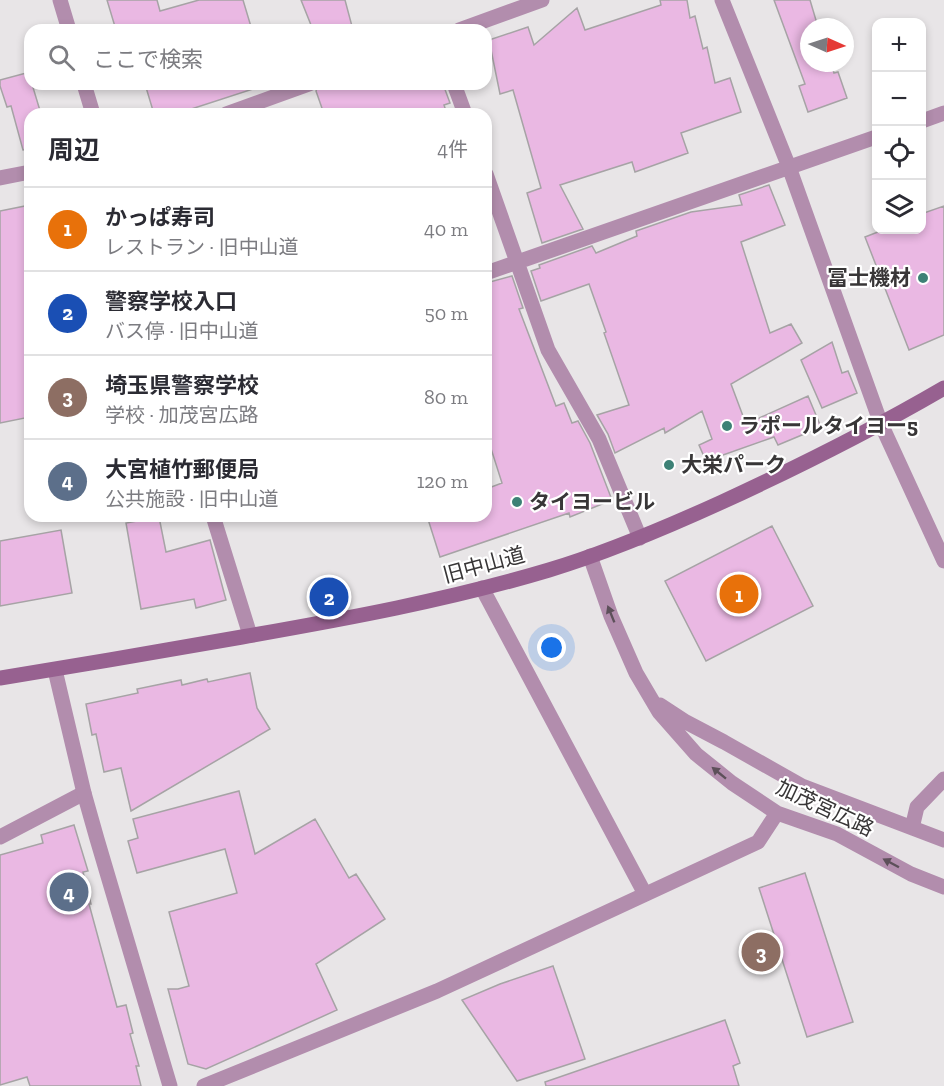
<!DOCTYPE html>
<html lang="ja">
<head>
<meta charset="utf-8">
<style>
  body { margin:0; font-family:"Zilla Slab","Noto Sans JP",serif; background:#f7f7f7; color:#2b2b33 }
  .controls { position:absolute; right:18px; top:18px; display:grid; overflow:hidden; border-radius:12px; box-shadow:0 3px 9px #0003 }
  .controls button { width:54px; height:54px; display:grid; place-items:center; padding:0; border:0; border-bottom:2px solid #e1e1e2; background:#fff; color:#2b2b33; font:30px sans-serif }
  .compass { position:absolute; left:800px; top:18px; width:54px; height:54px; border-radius:50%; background:#fff; box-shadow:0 3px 9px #0003; rotate:93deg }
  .you { position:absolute; left:552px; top:648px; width:21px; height:21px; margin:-15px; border:4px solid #fff; border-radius:50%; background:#1a73e8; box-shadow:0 0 0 9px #1a73e833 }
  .badge { display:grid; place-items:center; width:39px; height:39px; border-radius:50%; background:#3d8176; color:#fff; font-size:20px; font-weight:700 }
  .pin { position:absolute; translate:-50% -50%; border:3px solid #fff; box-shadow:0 2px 6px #0006 }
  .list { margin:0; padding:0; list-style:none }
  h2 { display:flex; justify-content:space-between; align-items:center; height:78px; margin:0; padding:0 24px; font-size:26px }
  h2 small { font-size:20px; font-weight:400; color:#7c7c81 }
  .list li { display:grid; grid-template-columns:39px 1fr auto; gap:18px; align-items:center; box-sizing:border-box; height:84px; padding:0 24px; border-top:2px solid #e1e1e2 }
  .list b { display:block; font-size:22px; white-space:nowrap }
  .list p { margin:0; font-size:20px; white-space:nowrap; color:#7c7c81 }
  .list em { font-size:20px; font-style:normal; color:#7c7c81 }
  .icon { flex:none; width:33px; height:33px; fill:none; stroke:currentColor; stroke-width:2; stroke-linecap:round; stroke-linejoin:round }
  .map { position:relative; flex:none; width:944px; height:1086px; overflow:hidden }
  .search { position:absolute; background:#fff; box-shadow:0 3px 9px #0003; left:24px; top:24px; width:468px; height:66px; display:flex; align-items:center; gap:15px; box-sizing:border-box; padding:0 21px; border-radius:18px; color:#7c7c81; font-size:22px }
  .panel { position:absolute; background:#fff; box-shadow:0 3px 9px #0003; left:24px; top:108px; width:468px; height:414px; border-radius:18px }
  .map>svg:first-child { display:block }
</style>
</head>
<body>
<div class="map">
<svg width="944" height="1086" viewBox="0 0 944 1086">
  <rect width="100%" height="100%" fill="#e8e5e7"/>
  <!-- building -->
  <path fill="#eab8e3" stroke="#a6a3a5" stroke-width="1.5" d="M107,0h50l3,11 39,-11h44l9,30h-136z
    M301,0h44l8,30h-40z
    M660,0h27l3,18 5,-2 8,33 4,-2 8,36 15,-5 11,34 -60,21 7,20 -53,19 -3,-10 -72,23 23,44 -41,14 -15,-50 14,-5 -28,-98 -13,4 -11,-54 39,-13 6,18 43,-37 8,22 76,-25z
    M774,0h36l8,27h-9v36h22l3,10 4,-1 9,26 -39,14 -9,-26 6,-2z
    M30,72v12h2l9,30h-11v35l-7,1 -12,-44 -4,1 -7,-21v-6z
    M145,84h108v5l-77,25h-22z
    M319,84h124l7,19 -6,2 3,9h-123l-8,-23z
    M769,185l16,40 -44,17 29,91 21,-9 11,19 -71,41 15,40 62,-28 13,31 -43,18 -4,-8 -68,24 -7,-16 13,-6 -10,-28 -37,22 -1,-5 -49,25 -7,-19 -11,-19 32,-10 -25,-72 2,-1 -17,-48 -48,17 -10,-30 9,-3 -1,-3 53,-19 4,7 41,-17 -1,-5 55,-19 51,-7 -3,-10z
    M30,205v212l-30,6v-212z
    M944,206v129l-35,15 -44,-113 18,-7h38v-16z
    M512,276l11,32 -4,1 37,97 8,-3 8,20 6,-2 12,22 22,57 -42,17 -1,-4 -129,44 -13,-41h59v-27l16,-6 -16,-50v-150z
    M832,342l10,31 6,-2 9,22 -35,15 -21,-48z
    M159,517l7,35 44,-12 16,60 -30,8 -2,-9 -53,10 -15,-86z
    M772,526l41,80 -107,55 -41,-80z
    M61,530l11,63 -72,13v-65z
    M250,673l7,35 13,21 -139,82 -10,-43 -17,4 -8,-38 -4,1 -6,-31 52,-11 -1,-4 44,-9 1,5 25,-6 1,3z
    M239,791l16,63 60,-35 34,59 7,-4 29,45 -69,45 21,46 -131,59 -18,-5 -20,-75h10l11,-3 -20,-74 68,-19 -12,-44 -88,24 -9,-32 10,-3 -5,-19z
    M74,825l14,46 -5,1 8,32h-2l28,103 9,-2 7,28 -3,1 9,32h-3l5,20h-111l-3,-9 -27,8v-230l43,-12 -2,-8z
    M805,873l48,149 -46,15 -48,-149z
    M553,966l32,93 -68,22 -55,-81 38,-16z
    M725,1020l15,43 -7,3 6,20h-193l-1,-4z"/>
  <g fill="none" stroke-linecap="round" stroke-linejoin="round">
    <!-- minor -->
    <path stroke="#b28dad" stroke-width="15" d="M60,0l9,30
      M722,0l67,167 92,257 63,137
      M459,30l83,-30
      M84,84l9,30
      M454,84l11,30
      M226,114l83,-30
      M922,121l22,-8
      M486,174l62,176 51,89 41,99
      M0,178l30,-6
      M486,273l390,-136
      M213,516l37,119
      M482,588l163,306
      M0,837l84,-44"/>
    <!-- tertiary -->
    <path stroke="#b28dad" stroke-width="15" d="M590,556l21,60 25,57 23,39 37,42 36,29 45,30 60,21 74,40 33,13
      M55,670l29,123 13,46 73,247
      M660,705l26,17 38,20 78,44 142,54
      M912,828l5,-21 27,-28
      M204,1086l233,-95 321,-149 19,-29"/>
    <!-- secondary -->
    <path stroke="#976190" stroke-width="15" d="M0,678c81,-13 161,-27 242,-41 103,-18 207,-37 307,-67 60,-18 116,-42 173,-68 76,-35 150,-72 222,-114"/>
  </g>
  <!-- one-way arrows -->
  <defs><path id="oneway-solid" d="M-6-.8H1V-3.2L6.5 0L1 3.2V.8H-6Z" transform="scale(1.5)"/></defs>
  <g fill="#5d505a">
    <use href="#oneway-solid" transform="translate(611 614) rotate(-112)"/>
    <use href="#oneway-solid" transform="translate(719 773) rotate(-141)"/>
    <use href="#oneway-solid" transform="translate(891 863) rotate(-152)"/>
  </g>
  <!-- markers -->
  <g fill="#3d8176" stroke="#fff" stroke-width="2">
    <circle cx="923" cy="278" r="6"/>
    <circle cx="727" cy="426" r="6"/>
    <circle cx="669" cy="465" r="6"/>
    <circle cx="517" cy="502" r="6"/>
  </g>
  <g text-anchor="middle" stroke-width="4.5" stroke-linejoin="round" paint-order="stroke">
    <!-- poi labels -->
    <g font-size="21" font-weight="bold" fill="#383637" stroke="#fff" text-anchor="start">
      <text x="911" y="285" text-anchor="end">冨士機材</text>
      <text x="739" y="433">ラポールタイヨー5</text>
      <text x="681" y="472">大栄パーク</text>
      <text x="529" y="509">タイヨービル</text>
    </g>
    <!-- street labels -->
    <g font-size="21" fill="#383637" stroke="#fff">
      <text transform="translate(484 565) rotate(-15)" y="7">旧中山道</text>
      <text transform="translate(825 808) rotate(25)" y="7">加茂宮広路</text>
    </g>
  </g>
</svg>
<div class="controls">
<button>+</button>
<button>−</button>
<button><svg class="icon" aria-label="locate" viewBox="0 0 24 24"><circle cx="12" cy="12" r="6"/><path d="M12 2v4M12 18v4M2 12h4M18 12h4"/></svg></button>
<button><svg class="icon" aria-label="layers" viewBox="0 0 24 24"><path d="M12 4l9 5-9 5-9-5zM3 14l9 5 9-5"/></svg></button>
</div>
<svg class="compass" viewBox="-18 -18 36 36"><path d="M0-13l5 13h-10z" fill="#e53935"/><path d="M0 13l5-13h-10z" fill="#7c7c81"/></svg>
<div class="you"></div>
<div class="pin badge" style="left:739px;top:594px;background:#e8710a">1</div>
<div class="pin badge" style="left:329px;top:597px;background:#1a4fb4">2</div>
<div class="pin badge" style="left:761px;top:952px;background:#8d6e63">3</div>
<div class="pin badge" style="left:69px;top:892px;background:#5c6f8a">4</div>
<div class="search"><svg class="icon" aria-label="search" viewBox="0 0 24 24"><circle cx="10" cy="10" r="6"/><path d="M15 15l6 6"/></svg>ここで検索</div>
<section class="panel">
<h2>周辺<small>4件</small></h2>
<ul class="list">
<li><span class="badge" style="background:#e8710a">1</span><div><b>かっぱ寿司</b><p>レストラン · 旧中山道</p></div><em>40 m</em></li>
<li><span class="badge" style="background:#1a4fb4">2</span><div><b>警察学校入口</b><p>バス停 · 旧中山道</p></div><em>50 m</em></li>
<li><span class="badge" style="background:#8d6e63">3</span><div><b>埼玉県警察学校</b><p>学校 · 加茂宮広路</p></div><em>80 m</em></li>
<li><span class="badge" style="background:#5c6f8a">4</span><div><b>大宮植竹郵便局</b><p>公共施設 · 旧中山道</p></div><em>120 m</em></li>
</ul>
</section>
</div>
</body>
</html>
